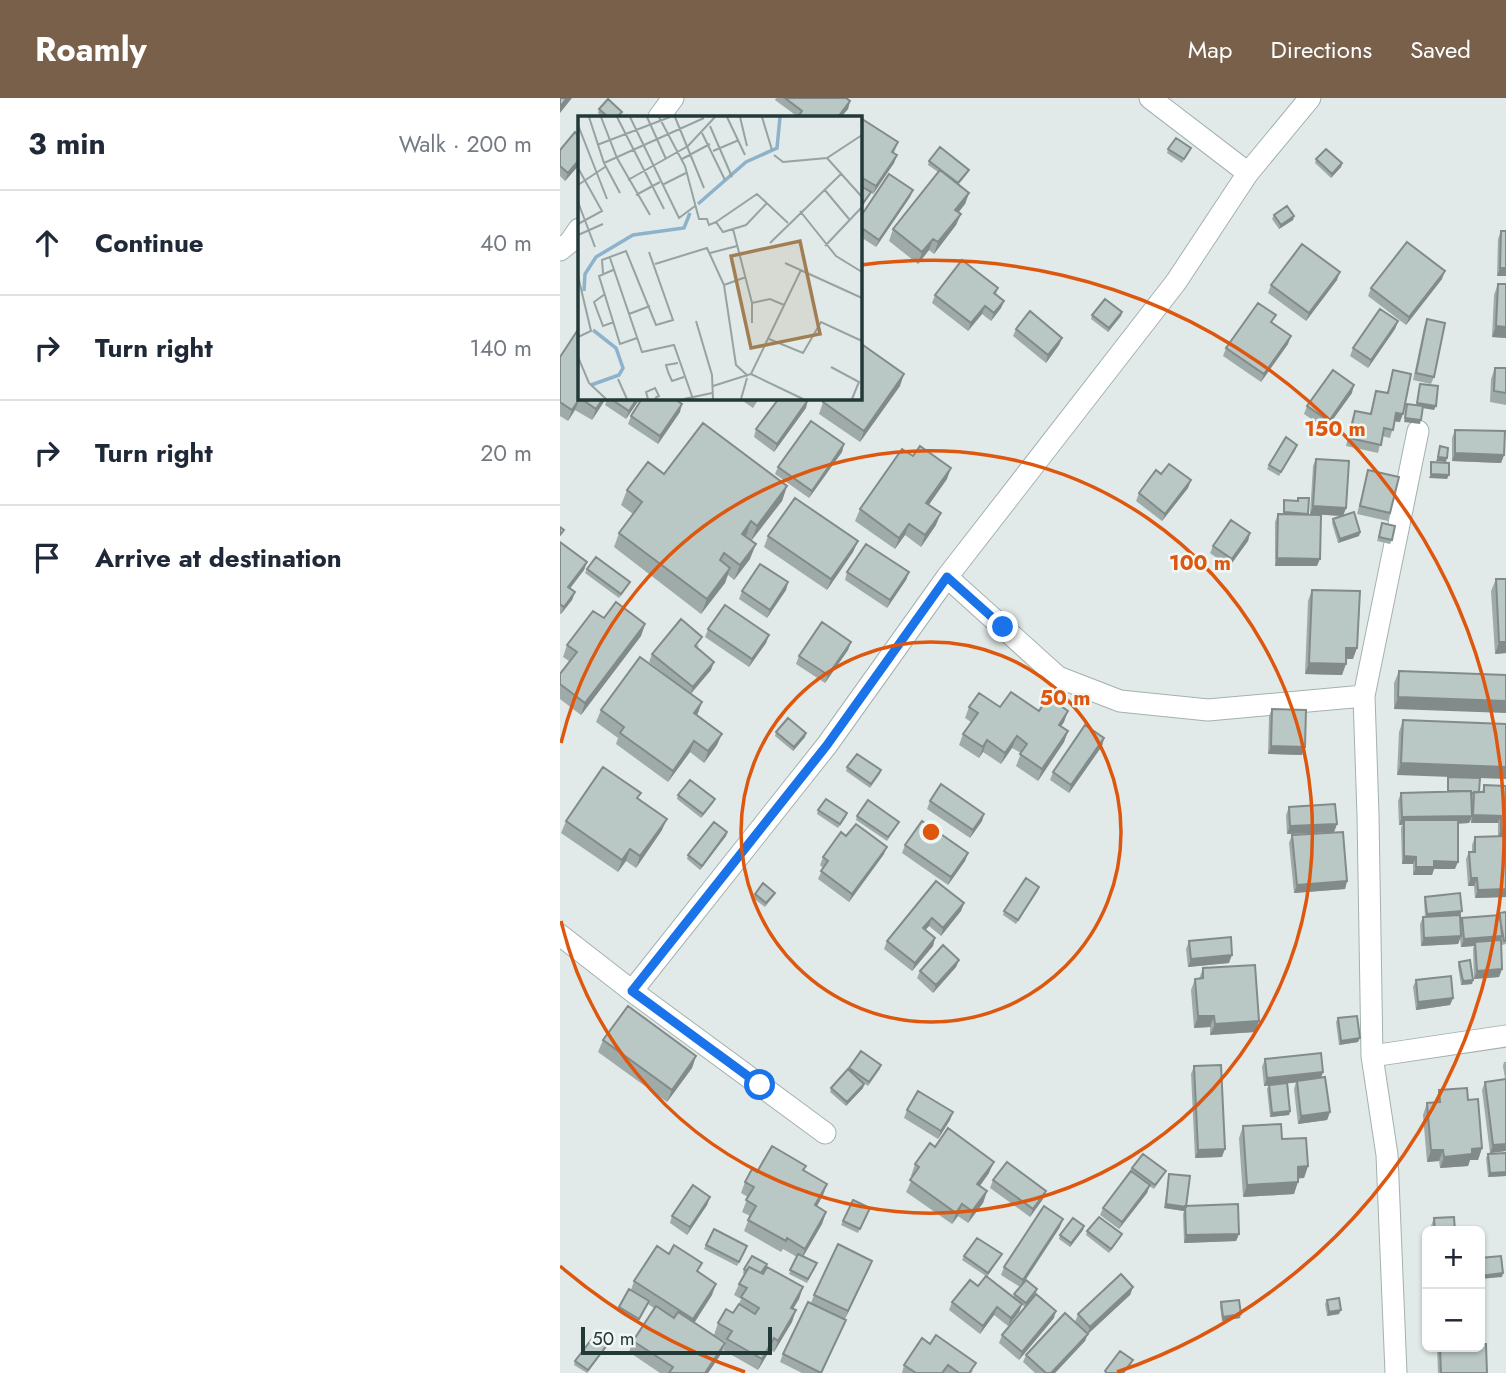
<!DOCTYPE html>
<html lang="en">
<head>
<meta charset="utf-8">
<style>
  body { margin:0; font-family:Jost,sans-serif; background:#f6f6f7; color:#1f2937 }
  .controls { position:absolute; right:21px; bottom:21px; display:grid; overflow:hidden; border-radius:10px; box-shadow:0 2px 5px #0004 }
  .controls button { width:63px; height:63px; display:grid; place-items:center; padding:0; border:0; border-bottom:2px solid #e0e1e3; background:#fff; color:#1f2937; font:35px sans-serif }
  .scale { position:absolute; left:21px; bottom:18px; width:191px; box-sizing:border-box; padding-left:7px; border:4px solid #233938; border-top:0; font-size:19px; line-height:24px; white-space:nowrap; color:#233938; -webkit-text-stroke:5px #f1f7f5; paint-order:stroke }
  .stop { position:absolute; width:21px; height:21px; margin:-16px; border:5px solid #1a73e8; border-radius:50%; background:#fff }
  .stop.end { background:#1a73e8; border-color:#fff; box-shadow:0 2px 7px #0008 }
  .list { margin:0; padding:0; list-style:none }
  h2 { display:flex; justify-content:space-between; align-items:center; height:91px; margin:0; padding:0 28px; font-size:30px }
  h2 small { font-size:23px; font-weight:400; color:#747a83 }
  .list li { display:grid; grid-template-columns:46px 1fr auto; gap:21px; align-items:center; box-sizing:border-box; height:105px; padding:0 28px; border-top:2px solid #e0e1e3 }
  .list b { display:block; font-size:26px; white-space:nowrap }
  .list em { font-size:23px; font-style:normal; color:#747a83 }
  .icon { flex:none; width:38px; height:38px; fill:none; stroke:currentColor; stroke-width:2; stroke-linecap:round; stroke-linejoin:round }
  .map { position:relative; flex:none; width:946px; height:1275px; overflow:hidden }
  header { display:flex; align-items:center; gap:42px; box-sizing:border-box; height:98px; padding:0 35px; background:#78604b; color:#fff }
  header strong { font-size:33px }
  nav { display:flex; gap:38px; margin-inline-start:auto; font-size:24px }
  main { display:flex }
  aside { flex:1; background:#fff }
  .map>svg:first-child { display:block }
</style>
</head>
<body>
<header>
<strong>Roamly</strong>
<nav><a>Map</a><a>Directions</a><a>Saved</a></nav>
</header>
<main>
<aside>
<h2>3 min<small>Walk · 200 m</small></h2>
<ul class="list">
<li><svg class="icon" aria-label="ahead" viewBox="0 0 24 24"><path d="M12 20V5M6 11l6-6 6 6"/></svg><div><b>Continue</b></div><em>40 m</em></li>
<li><svg class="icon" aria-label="right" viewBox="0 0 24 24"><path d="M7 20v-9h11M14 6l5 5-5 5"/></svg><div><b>Turn right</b></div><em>140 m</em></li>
<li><svg class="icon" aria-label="right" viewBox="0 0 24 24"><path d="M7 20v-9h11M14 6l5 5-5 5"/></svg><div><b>Turn right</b></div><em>20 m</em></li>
<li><svg class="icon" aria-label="arrive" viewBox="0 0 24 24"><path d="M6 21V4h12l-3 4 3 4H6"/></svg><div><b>Arrive at destination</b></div></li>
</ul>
</aside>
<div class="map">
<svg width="946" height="1275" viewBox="0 0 946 1275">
  <rect width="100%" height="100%" fill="#e1eae8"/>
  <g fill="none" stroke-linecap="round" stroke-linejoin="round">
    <defs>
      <path id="minor" d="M590,0l98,75
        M99,19l14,-19
        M0,152l10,-8 9,-13
        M387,479l111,100 62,24 88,9 156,-14
        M0,837l72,56 193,142
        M72,893l195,-246 120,-168 229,-295 72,-109 62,-75
        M812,958l134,-20
        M836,1275l-9,-218 -15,-99 -4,-241 -4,-119 54,-265"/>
    </defs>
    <!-- minor casing -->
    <use href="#minor" stroke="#a4b1b0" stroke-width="23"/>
    <!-- minor -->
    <use href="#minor" stroke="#fff" stroke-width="21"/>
  </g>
  <!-- wall -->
  <path fill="#9faba9" d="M216,0h70l4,3 -2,8 -7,8h-43l-23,-17z
    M39,11l22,7 -1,1h-18l-4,-4z
    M299,19l39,25 -4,11 3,2 -3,8 -21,31 -2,-1 -12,18z
    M608,51l21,3 -7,11 -15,-10z
    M0,52l19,15 -14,16 -5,-5z
    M756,61l26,4 -1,4 -10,11 -16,-15z
    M369,63l40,9 -2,4 -8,10 10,9 -4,11 -6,8 2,2 -5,11 -22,29 -5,-4 -11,14 -29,-23 4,-12 45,-57 -10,-7z
    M353,92l-3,7 -34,50 -17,-11v-17z
    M714,117l20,1 -1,4 -14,9 -7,-10z
    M941,133h5v45h-9l1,-37z
    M882,181l-36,46 -38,-29 3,-8z
    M777,182l-31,41 -38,-28 3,-8z
    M938,186l8,54 -14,-1 2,-42z
    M438,190l-2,6 8,7 -3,7 -10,13 -9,-7 -14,17 -36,-28 3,-8z
    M562,214l-1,4 -13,16 -17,-13 1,-4z
    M867,221l7,58 -3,7 -18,-4 11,-53z
    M838,223l-3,8 -27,39 -18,-12 3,-8z
    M712,225l16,21 -27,38 -38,-26 3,-8z
    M456,231l46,9 -3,7 -13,18 -33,-27z
    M0,259l47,40 -15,23 -17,-10 -7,11 -8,-5z
    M935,270h11v37l-16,-3 1,-23z
    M833,272l7,52 -5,-1 -5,17 -8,-2 -4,17 -32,-7 6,-27 3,-8 15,3 6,-23 11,2z
    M340,288l-40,56 -41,-28 4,-12z
    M792,295l-26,36 -22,-15 3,-8z
    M48,299h33l-15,22 -21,-14z
    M177,299h23l-7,11z
    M246,310l-32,44 -20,-15 2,-8z
    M120,314l-22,32 -30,-20 3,-8z
    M895,332l49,25 -3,8 -49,-2v-23z
    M284,346l-2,8 -33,46 -34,-24 3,-7z
    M736,351l-17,27 -12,-7 2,-4z
    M756,361l30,49 -3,8 -33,-2 3,-48z
    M808,372l22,43 -2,8 -31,-7z
    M104,376l123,12 -5,15 -31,40 -6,-4 5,22 -16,21 -6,-5 -3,8 -24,31 -87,-67 5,-14 14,-19 -12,-9 6,-15z
    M601,376l30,6 -3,8 -26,33 -26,-20 3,-8z
    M387,381l-18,26 7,20 -15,22 -16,-12 -10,14 -40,-28 5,-12z
    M738,400l10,17 9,51h-42v-44l3,-8h5v-10l1,-4 13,1z
    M773,421l27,13 -1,4 -21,7 -6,-20z
    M822,425l10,17 -2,4 -13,-3z
    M690,435l-2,8 -19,26 -19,-14 3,-7z
    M208,438l90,5 -5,11 -26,38 -63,-43z
    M0,444l27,20 -3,8 -14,18 5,4 -3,8 -11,14h-1z
    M27,471l43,13 -2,4 -9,12 -34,-25z
    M287,474h62l-3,8 -19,28 -42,-28z
    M936,481l10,74 -11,1 -4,-63z
    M228,484l-2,8 -19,28 -28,-19 3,-8z
    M752,492l41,69h-7l-4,16 -37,-1 3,-73z
    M44,520l41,6 -4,12 -60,79 -21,-16v-25l9,-13 -6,-4 4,-12z
    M148,531l61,6 -3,8 -17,24 -44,-30z
    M291,544l-3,8 -23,33 -29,-19 3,-8z
    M139,547l-2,3 14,22 -20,24 11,8 -5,13 20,30 -13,18 -14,-11 -22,30 -52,-38 2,-6 -22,-16 5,-12 74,-28 -26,-20 3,-8z
    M839,573l107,4 -112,34v-26z
    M409,609h31l39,4 25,11 -3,4 7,5 -4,11 -26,39 -22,-15 5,-13 -9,-5 -11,16 -18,-12 -4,6 -20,-13 4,-11 8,-12 -6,-4z
    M712,611l30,46 -34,-1 1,-38z
    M843,622l103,4 -109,51 2,-43z
    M216,634l29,5 -12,14 -18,-15z
    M544,640l-2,8 -33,47 -19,-13 3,-8z
    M287,669l34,3 -1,4 -10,14 -24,-17z
    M888,679l31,15h3l2,-7 22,1v111l-31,1 -1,-12h-6l-2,-27 3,-7h3v-7l3,-8 23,-1v-13h-27v-3l-2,3 -11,1 -3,45h-21l-2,6h-19v-11h-11l-1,-36 1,-3h-3l-1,-24 3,-8 46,-1v-11z
    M118,697l35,8 -12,15 -24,-19z
    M79,701l23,31 -26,38 -10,-7 -8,11 -57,-39 5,-12z
    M370,703l54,13 -2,7 -12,17 -43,-29z
    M729,709l48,17 -3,8 -47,2 -1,-19z
    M258,712l28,7 -8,11 -21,-14z
    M297,718l40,10 -10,15 -31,-21z
    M167,734l-1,4 -26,34 -13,-11 1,-4z
    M732,737l55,46 -2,8 -51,4 -5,-50z
    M286,738l38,18 -35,48 -31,-23 5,-11 -3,-3 3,-8z
    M345,747l63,8 -3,8 -17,24 -46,-32z
    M376,783l28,22 -3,8 -20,25 -12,-10 -4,4 10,8 -2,8 -21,25 -28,-22 3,-8z
    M478,793l-22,33 -13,-9 1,-4z
    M215,795l-2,4 -8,10 -12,-9 2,-4z
    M865,799l35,18 1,7 1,-4 37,-3v-2l7,31 -4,1 -1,-7 1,31 -3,8 -25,2 -1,-30 1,-3 -13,1 -1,-8 -2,5 -37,2 -1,-22 3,-7 2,-1 -1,-15z
    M629,843l40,22 -41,4 -2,-18z
    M399,862l-3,7 -23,26 -16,-15 3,-7z
    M899,864l14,18 -1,4 -11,1 -3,-19z
    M643,870l56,53 -4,11 -45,3v-8l-16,1 -3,-38 4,-11h4z
    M856,882l37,18 -3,7 -34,5 -3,-23z
    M778,920l20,24 -19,3 -3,-23z
    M43,942l93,16 -4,12 -25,34 -69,-50z
    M301,953l20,14 -1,4 -12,17 -4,-3 -1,5 -17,18 -16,-14 1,-4 18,-19z
    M705,961l58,13 -2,6 9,34 -3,8 -29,4 -4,-35 2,-7 -8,1 2,28 -1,4 -19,2 -3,-28 2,-4 -5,1 -2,-19z
    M944,964h2v89l-16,2 -8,-63 3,-8 20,-3 -2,-13z
    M634,968l28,91 -27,1 -4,-84z
    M879,992l29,10 14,48 -4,12h-8l-2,6 -28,2 -1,-7 -12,1 -4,-47 4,-12h8z
    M347,1012l46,2 -3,8 -12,19 -34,-21z
    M683,1028l65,40 -4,12h-6l-4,16 -51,3 -4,-59z
    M946,1055v23l-18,1 -2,-19 2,-4z
    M355,1066l74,9 -9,13 7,5 -4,12 -15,20 -10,-7 -6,8 -46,-32 7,-15 -2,-1z
    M246,1068l-2,5 23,13 -4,11 -6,11 9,6 -4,12 -19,33 14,6 -10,20 -18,-9 8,-17 -14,-8 -2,3 -37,-21 6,-15 -8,-4 6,-15 -7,-4 4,-11 12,-10z
    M572,1070l32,7 -10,14 -5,-3 -2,7 -28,36 -19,-14 3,-7z
    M609,1076l18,32 52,28 -3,7 -52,2 -1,-29 1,-3 -20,-3z
    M433,1082l50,19 -13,18 -40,-29z
    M150,1099l-3,8 -20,30 -17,-12 2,-7z
    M293,1102l17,8 -12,25 -17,-8z
    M874,1120l21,13h-24v-5z
    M524,1128l-1,4 -13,17 -11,-8 1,-4z
    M500,1129l-37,57 14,5 -1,4 -11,14 -3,-2 -3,7 -11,14 -14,-11 -14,19 -31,-24 3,-8 26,-16 8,-10 -24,-16 2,-4 38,-2 -2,4 -13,19 26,20 7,-10 -19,-12 3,-8z
    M527,1133l35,3 -2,4 -11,15 -23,-18z
    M146,1147l40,5 -9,16 -33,-17z
    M312,1163l-27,58 -34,-16 3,-8z
    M205,1170l-3,6 41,13 -4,12 -6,10 -1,13 -18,30 -4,-2 -12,20 -35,-20 3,-8 -12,-7 4,-12 15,-10 6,-9 2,-5 -7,-4 5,-11 5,-10 -1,-1 1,-4z
    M139,1175l13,22 -18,28 31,20 -4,11 -13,19h-48l-31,-21 4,-11 22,-32 -7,-5 -11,19 -20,-12 2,-4 12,-17 3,-9z
    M573,1189l-3,8 -43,39 -2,7 -30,32h-20l-12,-11 3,-7 49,-33 3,-8z
    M767,1202l12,14 -12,2 -2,-12z
    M661,1204l19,16 -18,3 -2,-15z
    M494,1220l-35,42 -20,-17 3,-8z
    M286,1222l-24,53h-20l-22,-11 3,-8z
    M362,1240l51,33 -2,2h-69l2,-8z
    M47,1247l-2,4 -18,24 -13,-8 1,-4z
    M877,1249h43l7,26h-49z"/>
  <!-- shaded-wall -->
  <path fill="#828b8a" d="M7,0h5l-12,15v-6z
    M290,3l-2,8 -7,8h-3z
    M337,57l-3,8 -21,31 3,-8z
    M19,62v5l-14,16 3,-8z
    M782,65l-1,4 -10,11 1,-4z
    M353,92l-3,7 -34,50 3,-7z
    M409,95l-4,11 -14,17 4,-11z
    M401,116l-5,11 -22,29 4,-12z
    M734,118l-1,4 -14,9 2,-4z
    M373,141l-4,11 -11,14 4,-12z
    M940,170h6v8h-9z
    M885,173l-3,8 -36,46 3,-8z
    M780,174l-3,8 -31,41 3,-8z
    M444,203l-3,7 -10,13 3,-8z
    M425,208l-3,8 -14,17 3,-8z
    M562,214l-1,4 -13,16 1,-4z
    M838,223l-3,8 -27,39 3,-8z
    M936,228l10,1v11l-14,-1z
    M731,238l-3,8 -27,38 3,-8z
    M502,240l-3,7 -13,18 2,-8z
    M344,276l-4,12 -40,56 4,-11z
    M794,287l-2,8 -26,36 3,-8z
    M44,299h3l-15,23 4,-11z
    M78,299h3l-15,22 3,-8z
    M20,300l-5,12 -7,11 4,-11z
    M248,302l-2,8 -32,44 3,-8z
    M857,305l19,3 -2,4 -18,-3z
    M122,306l-2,8 -22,32 2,-8z
    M836,315l7,1 -3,8 -7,-1z
    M845,320l16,2 -1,4 -16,-2z
    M284,346l-2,8 -33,46 3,-7z
    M895,355l49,2 -3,8 -49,-2z
    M878,359l9,1 -1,4 -10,-1z
    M391,370l-4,11 -25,35 4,-11z
    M871,376l18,1 -2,4 -18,-1z
    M631,382l-3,8 -26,33 3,-7z
    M227,388l-5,15 -31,40 6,-15z
    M753,408l33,2 -3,8 -33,-2z
    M381,415l-5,12 -15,22 4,-12z
    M191,423l-5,15 -10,13 6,-15z
    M349,426l-4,11 -10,14 4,-11z
    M800,434l-1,4 -21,7 2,-4z
    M690,435l-2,8 -19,26 3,-8z
    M298,443l-5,11 -26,38 4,-11z
    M196,446l-6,15 -16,21 6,-15z
    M717,460l43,1 -3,7h-42z
    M27,464l-3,8 -19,25 3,-8z
    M170,470l-5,15 -24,31 6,-15z
    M349,474l-3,8 -19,28 3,-8z
    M228,484l-2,8 -19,28 3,-8z
    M15,494l-3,8 -11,14 3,-7z
    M85,526l-4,12 -60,79 4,-12z
    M209,537l-3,8 -17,24 3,-8z
    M291,544l-3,8 -23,33 3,-8z
    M939,544h7v11l-11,1z
    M786,550h11l-4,11h-11z
    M154,564l-3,8 -21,24 3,-7z
    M749,565l37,1 -4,11 -37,-1z
    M838,599l108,4v12l-112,-4z
    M142,604l-4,11 -8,12 4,-12z
    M508,613l-4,11 -10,14 5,-11z
    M508,633l-4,11 -26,39 4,-12z
    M246,635l-1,4 -12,14 1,-4z
    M162,636l-5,11 -13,18 4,-12z
    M457,638l-5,12 -11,16 4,-11z
    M544,640l-2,8 -33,47 2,-8z
    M427,642l-4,12 -4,6 4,-11z
    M134,643l-4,11 -22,30 5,-11z
    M711,648l34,1 -3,8 -34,-1z
    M841,665l105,4v12l-109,-4z
    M155,701l-2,4 -12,15 2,-4z
    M424,716l-2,7 -12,17 3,-8z
    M913,717l28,1 -3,7h-27z
    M912,718l-3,7 -65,2v-5l-2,5h-3l3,-8z
    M107,721l-5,11 -26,38 4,-12z
    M777,726l-3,8 -47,2 3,-8z
    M941,731l5,1v7h-8z
    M167,734l-1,4 -26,34 2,-4z
    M327,749l-3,7 -35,48 3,-8z
    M70,751l-4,12 -8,11 4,-12z
    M408,755l-3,8 -17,24 3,-8z
    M844,758l12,1 -3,7h-11z
    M874,763l24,1 -3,7h-21l-2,6h-19l3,-8z
    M911,780h6l-3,8h-6z
    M787,783l-2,8 -51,4 3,-8z
    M946,791v8l-31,1 3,-8z
    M404,805l-3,8 -20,25 2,-8z
    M902,813l-2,4 -34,3 1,-4z
    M372,820l-3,8 -9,10 3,-8z
    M901,838l-3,8 -37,2 3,-8z
    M942,838l-3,7 -24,-1 -1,4 -13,1 3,-8z
    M375,840l-2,8 -21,25 3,-8z
    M672,857l-3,8 -41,4 3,-8z
    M399,862l-3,7 -23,26 3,-8z
    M942,871l-3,8 -25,2 3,-8z
    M913,882l-1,4 -11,1 2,-4z
    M893,900l-3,7 -34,5 2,-8z
    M638,918h16l-4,11 -16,1z
    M699,923l-4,11 -45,3 5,-11z
    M800,940l-2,4 -19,3 2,-4z
    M136,958l-4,12 -25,34 5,-12z
    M763,974l-3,8 -56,6 3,-8z
    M304,986l-1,4 -17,18 1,-4z
    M730,1013l-1,4 -19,2 2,-4z
    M393,1014l-3,8 -12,19 3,-8z
    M770,1014l-3,8 -29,4 3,-8z
    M946,1046v7l-16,2 3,-8z
    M922,1050l-4,12h-8l-2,6 -28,2 4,-11 28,-8z
    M665,1051l-3,8 -27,1 3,-8z
    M871,1052h12l-4,11 -12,1z
    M434,1064l-5,11 -16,22 4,-11z
    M748,1068l-4,12 -10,1 4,-12z
    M946,1074v4l-18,1 2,-4z
    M738,1084l-4,12 -51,3 4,-12z
    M267,1086l-4,11 -12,22 4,-12z
    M590,1087l-3,8 -28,36 3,-7z
    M427,1093l-4,12 -15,20 4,-12z
    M486,1093l-3,8 -13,18 3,-8z
    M150,1099l-3,8 -20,30 3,-8z
    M402,1106l-4,12 -6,8 4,-11z
    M606,1106l19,3 -1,4 -20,-3z
    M266,1114l-4,12 -21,36 4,-11z
    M503,1121l-3,8 -40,61 3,-8z
    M524,1128l-1,4 -13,17 1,-4z
    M679,1136l-3,7 -52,2 2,-8z
    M312,1163l-3,8 -24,50 3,-8z
    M943,1175l-1,4 -22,2v-3z
    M156,1186l-4,11 -23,36 4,-12z
    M243,1189l-4,12 -12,20 4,-11z
    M573,1189l-3,8 -43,40 3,-8z
    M462,1206l-3,8 -11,14 3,-8z
    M437,1209l-3,8 -14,19 3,-8z
    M236,1212l-4,12 -18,30 4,-11z
    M781,1212l-2,4 -12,2 2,-4z
    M496,1213l-2,7 -35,42 3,-8z
    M681,1216l-1,4 -18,3 1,-4z
    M528,1236l-3,7 -30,32h-4z
    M214,1240l-4,12 -12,20 4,-11z
    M165,1245l-4,11 -13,19h-3z
    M47,1247l-2,4 -18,24 1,-3z"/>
  <!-- building -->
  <path fill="#b9c7c5" stroke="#828b8a" stroke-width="2" d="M0,0h7l-7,9z
    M225,0h61l4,3 -12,16h-40l4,-6z
    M48,1l14,13 -5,5h-9l-9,-8z
    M299,19l39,25 -6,10 5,3 -21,31 -17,-10z
    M15,34l4,4v24l-11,13 -8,-7v-16z
    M616,40l15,10 -7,11 -16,-10z
    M380,49l29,23 -11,13 -29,-22z
    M766,51l16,14 -10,11 -16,-15z
    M380,72l29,23 -14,17 6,4 -23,28 -5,-3 -11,13 -29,-23z
    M329,76l24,16 -34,50 -20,-14v-7z
    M299,87l12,7 -12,17z
    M727,108l7,10 -13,9 -7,-10z
    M941,133h5v37h-6z
    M847,144l38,29 -36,46 -38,-29z
    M742,146l38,28 -31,41 -38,-28z
    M402,162l36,28 -4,5 10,8 -10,12 -9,-7 -14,17 -36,-28z
    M938,186h8v43l-10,-1z
    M545,201l17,13 -13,16 -17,-13z
    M698,205l18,12 -5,7 20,14 -27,38 -38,-26z
    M820,211l18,12 -27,39 -18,-12z
    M470,213l32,27 -14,17 -32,-26z
    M867,221l18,4 -11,54 -18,-4z
    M19,230v69h25l-8,12 -16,-11 -8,12 -12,-8v-45z
    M303,247l41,29 -40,57 -41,-29 3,-5h33v-47z
    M935,270h11v25l-12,-2z
    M773,272l21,15 -25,36 -22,-15z
    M833,272l18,4 -8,40 -7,-1 -3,17 -9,-2 -3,17 -32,-7 6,-27 16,3 5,-23 12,2z
    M860,286l18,2 -2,20 -19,-3z
    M48,299h30l-9,14z
    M83,299h29l10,7 -22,32 -29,-20z
    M220,299h24l4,3 -31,44 -21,-15z
    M847,306l16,2 -2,14 -16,-2z
    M251,323l33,23 -32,47 -34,-24z
    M143,325l84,63 -30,40 -6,-5 -9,13 14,10 -16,21 -16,-12 -4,7 10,8 -23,31 -88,-66 23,-31 -15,-12 21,-28 16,12z
    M895,332l50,1 -1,24 -49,-2z
    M726,339l11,8 -16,27 -12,-7z
    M360,348l31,22 -25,35 15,10 -16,22 -16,-11 -10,14 -39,-29 42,-60 11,7z
    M880,348l8,2 -1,10 -9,-1z
    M756,361l33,2 -3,47 -33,-2z
    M871,364l18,1v12l-18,-1z
    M609,366l22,16 -26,34 -26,-21 17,-23 5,4z
    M808,372l31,7 -9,36 -30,-7z
    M235,400l63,43 -27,38 -63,-43z
    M738,400h11l-1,16 -24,-2v-12l14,1z
    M794,414l6,20 -20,7 -7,-20z
    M718,416l43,1 -1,44 -43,-1z
    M671,422l19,13 -18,26 -19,-13z
    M822,425l13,3 -3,14 -13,-3z
    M0,429l4,3 -4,5z
    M0,444l27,20 -19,25 7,5 -11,15 -4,-3z
    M306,446l43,28 -19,28 -43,-28z
    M36,459l34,25 -9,12 -34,-25z
    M200,466l28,18 -18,28 -28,-19z
    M936,481h10v63h-7z
    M752,492l48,1 -3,57h-11v16l-37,-1z
    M56,504l29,22 -60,79 -25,-19v-10l17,-22 -10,-7 26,-34 11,7z
    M165,507l44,30 -17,24 -44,-30z
    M121,521l21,18 -7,9 19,16 -21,25 -41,-33z
    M262,524l29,20 -23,33 -29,-19z
    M80,559l62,45 -8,11 28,21 -14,17 -14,-10 -21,30 -53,-38 4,-6 -23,-17z
    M839,573l107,4v26l-108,-4z
    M451,594l28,19 9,-14 20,14 -9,14 9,6 -26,38 -22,-15 7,-10 -10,-8 -12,17 -18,-13 -4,7 -20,-13 15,-21 -9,-6 10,-14 21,14z
    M712,611l34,1 -1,37 -34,-1z
    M228,620l18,15 -12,14 -18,-15z
    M843,622l103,4v43l-105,-4z
    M525,627l19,13 -33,47 -18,-13z
    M297,656l24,16 -10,14 -24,-17z
    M43,669l38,26 -4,5 30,21 -27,37 -10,-7 -8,11 -56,-39z
    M888,679l32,1 -1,14 -8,1v-2h-23z
    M130,682l25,19 -12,15 -25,-19z
    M381,686l43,30 -11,16 -43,-29z
    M924,687l22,1v44l-5,-1v-13l-28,-1 1,-23h10z
    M911,693l1,25 -70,1 -1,-24z
    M266,701l21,14 -7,11 -22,-14z
    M308,702l31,22 -11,15 -31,-21z
    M775,706l2,20 -47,2 -1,-19z
    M844,722h54v42l-24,-1v6h-18v-10l-12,-1z
    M362,723l46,32 -17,24 -46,-32z
    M154,724l13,10 -25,34 -14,-11z
    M296,726l31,23 -35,47 -31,-23 7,-10 -5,-4 18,-25 5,4z
    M783,734l4,49 -50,4 -5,-50z
    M946,738v53l-28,1 -1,-12h-6l-2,-26h6v-15z
    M466,780l13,9 -21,33 -14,-9z
    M376,783l28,22 -21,25 -11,-10 -9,10 12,10 -20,25 -28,-22z
    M203,785l12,10 -9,10 -11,-9z
    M900,795l2,18 -35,3 -2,-17z
    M946,814v29h-2l-5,-28z
    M900,817l1,21 -37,2 -1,-21z
    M940,817l2,21 -38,3 -2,-21z
    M671,839l1,18 -41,4 -2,-18z
    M941,842l1,29 -25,2 -2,-29z
    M383,847l16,15 -23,25 -16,-14z
    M910,862l3,20 -10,1 -4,-19z
    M695,867l4,56 -44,3 -1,-8h-16l-3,-37 8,-1v-10z
    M891,878l2,22 -35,4 -2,-22z
    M68,908l68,50 -24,34 -69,-50z
    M797,918l3,22 -19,3 -3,-23z
    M301,953l20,14 -12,17 -20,-14z
    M761,955l2,19 -56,6 -2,-19z
    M661,967l4,84 -27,1 -4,-84z
    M288,971l16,15 -17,18 -16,-14z
    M765,979l5,35 -29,4 -4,-35z
    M946,981v65l-13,1 -8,-63z
    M727,985l3,28 -18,2 -3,-28z
    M907,990l1,12 10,-1 4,49 -10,1v5l-28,3 -1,-7h-12l-4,-47 13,-1 -1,-12z
    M358,993l35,21 -12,19 -34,-21z
    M721,1026l1,15 24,-1 2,28 -10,1v15l-51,3 -4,-59z
    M388,1030l46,34 -17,22 10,7 -15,20 -10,-7 -6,9 -46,-33 9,-13 -4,-3 15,-21 5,4z
    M212,1048l34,20 -3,4 24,14 -12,21 11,7 -21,37 -18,-11 -1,3 -38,-21 8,-14 -10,-6 8,-13 -9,-5 7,-13 5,3z
    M946,1055v19l-16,1 -2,-19z
    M583,1056l23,17 -11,14 -23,-17z
    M447,1064l39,29 -13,18 -40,-29z
    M571,1073l19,14 -28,37 -19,-14z
    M609,1076l21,2 -4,31 -20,-3z
    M133,1087l17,12 -20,30 -18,-11z
    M293,1102l17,8 -10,21 -17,-8z
    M678,1106l1,30 -53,1 -1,-29z
    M484,1108l19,13 -40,61 -19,-13z
    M539,1119l23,17 -11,15 -24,-18z
    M894,1119l1,14h-20l-1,-13z
    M513,1120l11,8 -13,17 -11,-8z
    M154,1131l33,17 -8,16 -33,-17z
    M417,1140l25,16 -14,19 -24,-17z
    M278,1146l34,17 -24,50 -34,-16z
    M114,1147l28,18 -5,8 19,13 -23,35 -59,-38 23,-35 12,8z
    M238,1156l19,9 -9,16 -18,-9z
    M192,1158l15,8 -6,9 -12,-6 -3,4 -2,-2z
    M941,1158l2,17 -23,3v-18z
    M189,1169l14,7 4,-7 36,20 -12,21 5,2 -18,31 -4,-3 -12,21 -35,-20 5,-8 -14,-8 8,-14 7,4 6,-9 16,10 4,-6 -18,-11 6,-9 -8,-4z
    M561,1176l12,13 -43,40 -12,-13z
    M426,1178l36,28 -11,14 -14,-11 -14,19 -31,-24 18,-22 8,6z
    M466,1182l11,9 -11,14 -12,-9z
    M69,1191l20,12 -10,18 -20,-12z
    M476,1196l20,17 -34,41 -20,-17z
    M779,1200l2,12 -12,2 -2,-12z
    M679,1202l2,14 -18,3 -2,-15z
    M248,1204l38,18 -25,53 -38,-19z
    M96,1208l18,12 4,-6 47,31 -20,30h-36l4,-6 -40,-26z
    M505,1215l23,21 -37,39h-5l-20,-18z
    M376,1237l40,28 -7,10h-10l-11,-8 -6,8h-26l-12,-8 18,-27 8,6z
    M34,1238l13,9 -19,25 -13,-9z
    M920,1246h6l1,29h-46l-1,-26h40z
    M560,1253l13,9 -10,13h-16l-2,-2z"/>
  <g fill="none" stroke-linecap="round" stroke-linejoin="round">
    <!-- route -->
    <path stroke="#1a73e8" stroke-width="9" d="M200,987l-128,-94 195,-246 120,-168 56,50"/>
  </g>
  <!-- distance rings -->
  <g fill="none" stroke="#de570e" stroke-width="3.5">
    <circle cx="371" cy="734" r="190"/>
    <path d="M1 645A381 381 0 1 1 1 823"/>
    <path d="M185 1274A571 571 0 0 1 0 1168M301 167A571 571 0 0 1 557 1274"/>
  </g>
  <!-- overview -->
  <g transform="translate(18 18)">
    <rect width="284" height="284" fill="#e1eae8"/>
    <path fill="none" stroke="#8db2cb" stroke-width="3.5" d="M120,88l48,-42 31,-14 3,-31M6,175l1,-17 11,-17 37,-22 51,-7 6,-15M13,269l28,-10 4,-7 -7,-20 -23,-18"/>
    <path fill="none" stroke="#95a3a2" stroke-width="2" d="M11,1l15,46 16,30M23,1l16,41 33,57M39,1l47,92M52,1l49,101 16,-12M69,1l19,42M81,1l26,49 14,53h8l2,6 7,-3 7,10 23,-7 21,-22M97,1l29,71M149,1l18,38M162,1l7,29M184,1l10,33M0,9l29,74M132,10l22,51M124,17l23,47M19,29l73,-28M135,35l26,-11M196,39l9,7 44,-4 35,-23M249,42l35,39M104,43l28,-15M26,47l100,-45M0,52l24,43 -24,13M50,64l60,-34 27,-29M0,69l27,-18M84,69l24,-12M246,73l25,30M58,79l24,-13M0,86l17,45M222,95l36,45 26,16M138,106l41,-28 31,29M155,113l19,74v20M0,119l25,-11M192,127l72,-70M247,130l37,-39M132,137l27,-7M32,142l32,94 32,-7 19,54M207,147l77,35M77,148l52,-16 17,37 12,80 12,11M35,154l-14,6 21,68 17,-6M25,157l-1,-13 24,-9 30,74 17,-5 -24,-68M0,160l13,55 -13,6M146,169l22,-8M27,178l-11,8 9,24 11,-4M174,187l18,-4 14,6M51,198l21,-8M118,205l16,54 1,24M191,223l34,14 18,-31 41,19M0,241l11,26 17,16M100,247l-12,2 2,7 4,9 12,-4M253,251l28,15 -7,17M173,258l52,25M40,263l9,20M135,270l38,-12 50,-104M70,283l-2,-7 9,-4 4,8 -4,2M106,283l28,-6M163,283l6,-21"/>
    <path fill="#a17e54" fill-opacity="0.15" stroke="#a17e54" stroke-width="3.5" d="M222,125l20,93 -69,14 -20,-92z"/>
    <rect width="284" height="284" fill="none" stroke="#233938" stroke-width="3.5"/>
  </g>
  <circle cx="371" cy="734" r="10" fill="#de570e" stroke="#f1f7f5" stroke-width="3.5"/>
  <g font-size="21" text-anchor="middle" font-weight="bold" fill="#de570e" stroke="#f1f7f5" stroke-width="5" stroke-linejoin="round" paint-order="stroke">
    <text x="775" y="338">150 m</text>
    <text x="640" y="472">100 m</text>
    <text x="505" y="607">50 m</text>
  </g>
</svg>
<div class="controls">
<button>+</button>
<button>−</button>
</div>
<div class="scale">50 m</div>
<div class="stop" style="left:200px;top:987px"></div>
<div class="stop end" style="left:443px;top:529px"></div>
</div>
</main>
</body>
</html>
